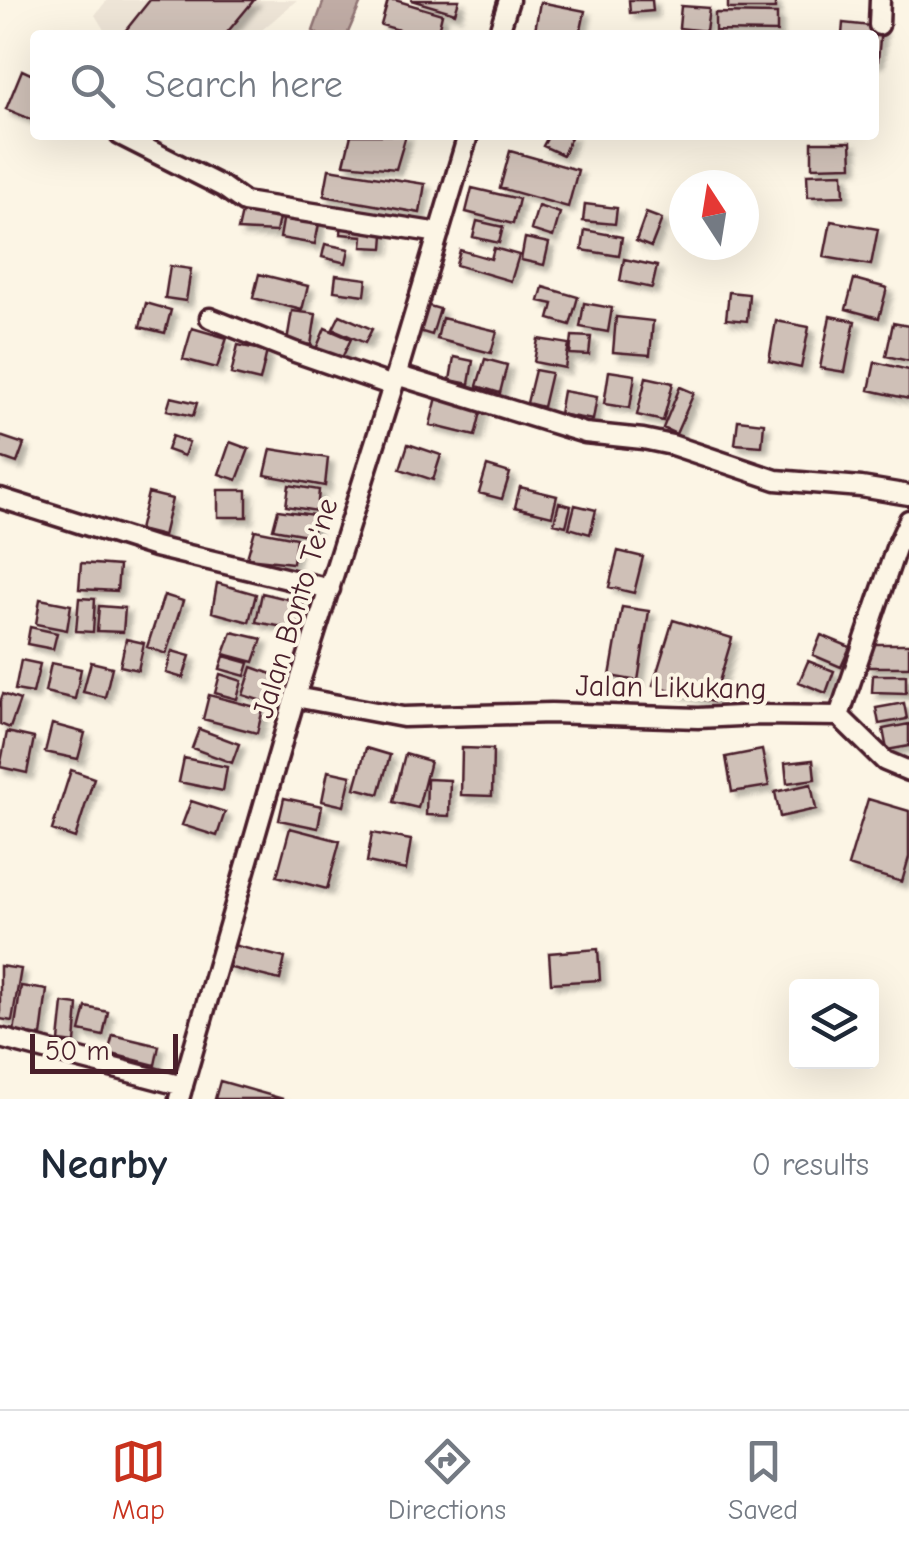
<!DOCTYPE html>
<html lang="en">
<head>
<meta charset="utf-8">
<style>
  body { margin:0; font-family:"Comic Neue",sans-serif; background:#f6f6f7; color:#1f2937 }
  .controls { position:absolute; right:30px; bottom:30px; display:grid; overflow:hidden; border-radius:10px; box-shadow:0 10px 40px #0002 }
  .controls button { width:90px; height:90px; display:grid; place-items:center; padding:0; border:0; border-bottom:2px solid #e0e1e3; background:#fff; color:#1f2937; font:50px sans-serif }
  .compass { position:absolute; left:669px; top:170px; width:90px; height:90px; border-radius:50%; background:#fff; box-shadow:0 10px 40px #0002; rotate:348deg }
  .scale { position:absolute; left:30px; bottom:25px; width:148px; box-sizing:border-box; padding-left:10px; border:5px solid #4a1f2b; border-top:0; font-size:28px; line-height:35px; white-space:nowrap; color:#4a1f2b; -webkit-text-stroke:8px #fcf5e5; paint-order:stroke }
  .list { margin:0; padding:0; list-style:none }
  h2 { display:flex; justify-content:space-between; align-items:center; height:130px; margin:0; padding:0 40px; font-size:42px }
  h2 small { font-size:32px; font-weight:400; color:#747a83 }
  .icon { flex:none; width:55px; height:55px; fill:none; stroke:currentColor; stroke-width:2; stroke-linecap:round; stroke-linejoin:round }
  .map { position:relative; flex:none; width:909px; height:1099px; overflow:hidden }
  .search { position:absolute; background:#fff; box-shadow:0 10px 40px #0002; left:30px; right:30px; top:30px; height:110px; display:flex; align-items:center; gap:25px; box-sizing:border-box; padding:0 35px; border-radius:10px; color:#747a83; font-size:38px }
  .sheet { height:310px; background:#fff }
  nav { display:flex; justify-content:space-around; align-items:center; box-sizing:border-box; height:140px; border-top:2px solid #e0e1e3; background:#fff; font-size:28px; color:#747a83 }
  nav a { display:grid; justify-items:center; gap:5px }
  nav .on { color:#c8321e }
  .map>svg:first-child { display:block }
</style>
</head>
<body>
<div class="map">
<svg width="909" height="1099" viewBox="0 0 909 1099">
  <defs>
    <filter id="shadow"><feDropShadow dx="5.5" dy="5.5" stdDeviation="2.5" flood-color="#0004"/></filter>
  </defs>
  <rect width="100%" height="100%" fill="#fcf5e5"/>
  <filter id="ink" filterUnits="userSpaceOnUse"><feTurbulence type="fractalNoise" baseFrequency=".01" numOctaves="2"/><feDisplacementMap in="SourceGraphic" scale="20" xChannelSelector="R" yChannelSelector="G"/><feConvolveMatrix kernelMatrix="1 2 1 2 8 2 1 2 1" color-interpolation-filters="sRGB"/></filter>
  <g filter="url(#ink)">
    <!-- built -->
    <path fill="#eee5d7" d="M107,0h190l-41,35h-149l-12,-20z"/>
    <!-- water -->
    <path fill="#c0aca5" stroke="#917474" stroke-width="2.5" d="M324,0h38l-15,35h-28l-6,-4z"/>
    <!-- building -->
    <path fill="#cfc0b7" stroke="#4a1f2b" stroke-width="2.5" filter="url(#shadow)" d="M150,0h104l-29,35h-103z
      M388,0h7l47,14 -5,21h-20l-36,-10z
      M411,0h48l-4,13z
      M629,0h23l1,11 -23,2z
      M728,0h47v9h-47z
      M540,2l45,9 -5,24h-21l-24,-5z
      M681,6l28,2 -3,23 -27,-3z
      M715,13l62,1v18l-62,-1z
      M843,23l38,4 -3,34h-4v-26h-32z
      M22,70l13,6v45l-29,-12z
      M351,135h55l-10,34 -52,-5z
      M549,135h23l-9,20 -20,-9z
      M812,142h39l1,24 -40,1z
      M510,151l68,19 -10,37 -68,-19z
      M329,169l96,15 -5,29 -96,-17z
      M843,173l1,23 -36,1 -1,-23z
      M472,188l47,11 -6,25 -47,-12z
      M246,195l37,4 -7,33 -38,-2z
      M286,203l36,6 -7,35 -35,-6z
      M585,204l32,4 -2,16 -32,-3z
      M538,206l22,7 -7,24 -22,-7z
      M646,213l16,6 -11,28 -15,-6z
      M342,218l43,3 -2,27 -21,-1 1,-11 -22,-2z
      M477,221l26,6 -4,16 -26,-6z
      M831,221l47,8 -7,36 -47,-8z
      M585,230l37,7 -3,19 -37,-6z
      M525,238l24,5 -5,22 -23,-5z
      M325,244l24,5 -3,14 -24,-6z
      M494,248l25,7 -8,26 -55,-16 4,-15 31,9z
      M624,259l33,7 -5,22 -32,-7z
      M170,266l21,3 -5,32 -21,-3z
      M259,274l49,12 -6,24 -49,-12z
      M336,275l31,4 -2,16 -31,-4z
      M854,279l33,9 -8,30 -33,-9z
      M543,287l35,10 -8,28 -21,-6 4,-15 -14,-3z
      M729,292l20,2 -2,27 -21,-2z
      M146,303l25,7 -6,23 -25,-6z
      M419,303l21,6 -8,26 -20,-6z
      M584,303l28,5 -4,24 -28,-5z
      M292,311l24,3 -5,31 -24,-4z
      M340,315l32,14 -7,14 -32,-14z
      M830,316l25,5 -10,51 -25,-4z
      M616,317l37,4 -3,34 -37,-3z
      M442,318l55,13 -6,22 -54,-14z
      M776,321l33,6 -8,41 -32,-7z
      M893,323l16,3v35l-23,-5z
      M192,328l35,10 -10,30 -34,-9z
      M325,328l26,11 -10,21 -25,-11z
      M572,336l19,1 -2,18 -19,-1z
      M538,339l31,5 -4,24 -31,-6z
      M238,345l29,6 -7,30 -29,-7z
      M454,357l19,4 -4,23 -19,-4z
      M485,359l22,6 -7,28 -23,-7z
      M875,362l34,8v29l-40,-9z
      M535,370l16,3 -8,34 -16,-4z
      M609,371l26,4 -5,33 -26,-4z
      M646,377l27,6 -10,38 -26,-6z
      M680,387l14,6 -18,41 -13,-6z
      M563,391l34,6 -4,23 -34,-6z
      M438,393l45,11 -8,32 -45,-11z
      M171,397l26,6 -4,13 -26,-6z
      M738,420l26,3 -2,23 -27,-2z
      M0,436l24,8 -7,19 -17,-6z
      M172,436l17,6 -5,14 -17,-6z
      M230,442l19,7 -12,31 -18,-6z
      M408,444l33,11 -8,25 -33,-11z
      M271,449l57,9 -3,28 -60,-11z
      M487,466l23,7 -8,26 -23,-6z
      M289,485l30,5 -2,21 -31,-5z
      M520,487l37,9 -5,20 -37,-9z
      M218,490h29v27h-29z
      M148,493l24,6 -9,37 -24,-6z
      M559,503l12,3 -5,20 -12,-3z
      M575,505l21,5 -6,24 -21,-6z
      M278,510l36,5 -1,21 -40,-7z
      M255,530l41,8 -3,25 -46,-5z
      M618,551l25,6 -9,36 -25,-6z
      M81,563l38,3 -2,25 -38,-2z
      M217,583l39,11 -7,28 -37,-10z
      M262,593l42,10 -4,27 -44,-8z
      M164,595l19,6 -17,53 -19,-7z
      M79,598l16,1 -2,33 -17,-1z
      M40,599l31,6 -4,25 -31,-6z
      M99,606l26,2 -2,24 -26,-1z
      M622,607l27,4 -11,70 -28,-5z
      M673,620l59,18 -19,64 -60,-17z
      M30,627l27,6 -4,16 -26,-5z
      M232,632l30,7 -8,23 -30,-8z
      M821,635l29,12 -9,20 -28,-12z
      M126,639l18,4 -6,27 -18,-4z
      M867,644h42v23h-43z
      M172,651l18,5 -7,22 -17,-5z
      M224,656l25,7 -4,13 -25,-7z
      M21,660l19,4 -7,29 -18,-3z
      M808,661l26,10 -8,22 -27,-11z
      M91,662l21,5 -7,30 -22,-5z
      M51,663l30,6 -6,30 -30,-7z
      M252,667l25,9 -9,27 -25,-8z
      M220,674l22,7 -5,18 -22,-6z
      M873,675h33v18l-34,-1z
      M3,694l17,6 -10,28 -10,-4v-22z
      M209,695l54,14 -6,24 -54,-14z
      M904,703l3,16 -28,5 -3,-16z
      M52,724l33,9 -7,26 -33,-7z
      M909,724v22l-22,4 -4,-21z
      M199,729l40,15 -7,19 -40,-15z
      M7,732l27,6 -7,35 -27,-6z
      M366,748l24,7 -11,39 -24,-6z
      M462,748l31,1 -1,47 -31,-1z
      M762,750l7,36 -37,6 -6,-35z
      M405,754l25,7 -12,47 -25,-6z
      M184,758l43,9 -4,24 -44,-9z
      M813,760l2,19 -28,4 -2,-20z
      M71,770l23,8 -19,60 -23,-8z
      M328,771l23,5 -7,30 -22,-5z
      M427,779l23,1 -1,36 -23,-1z
      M811,784l5,25 -36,8 -5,-25z
      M284,798l38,8 -4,22 -39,-8z
      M868,799l41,12v46l-7,25 -54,-16z
      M191,801l34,11 -8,24 -35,-11z
      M290,828l50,13 -13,48 -50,-13z
      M372,833l39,7 -5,30 -39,-8z
      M233,945l52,13 -5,22 -53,-13z
      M598,949l2,31 -49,3 -2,-30z
      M0,966l21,3 -9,52 -12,-2z
      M21,986l26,4 -6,46 -27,-4z
      M63,1003l15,2 -3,38 -16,-2z
      M86,1007l22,5 -5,24 -23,-5z
      M113,1035l46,11 -4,19 -47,-12z
      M220,1081l63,18h-68z"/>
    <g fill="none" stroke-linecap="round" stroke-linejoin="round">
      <defs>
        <path id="minor" d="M879,25l1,-25
          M498,35l11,-35
          M120,135l103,52 21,15 195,31
          M210,318l85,34 98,34
          M396,375l189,58 58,6 29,6 104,35 85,7 48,8
          M0,498l155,49 175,42
          M295,697l108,20 148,-4 147,5 62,-3 79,1
          M839,716l57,-168 13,-28
          M839,716l46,45 24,10
          M0,1038l183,48
          M179,1099l116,-402 98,-311 75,-251"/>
      </defs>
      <!-- minor casing -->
      <use href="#minor" stroke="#4a1f2b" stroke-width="25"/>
      <!-- minor -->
      <use href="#minor" stroke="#fcf5e5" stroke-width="18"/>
    </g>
  </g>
  <g text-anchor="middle" stroke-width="8" stroke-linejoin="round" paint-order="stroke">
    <!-- street labels -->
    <g font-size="30" fill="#4a1f2b" stroke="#fcf5e5">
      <text transform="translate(295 608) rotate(-73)" y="10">Jalan Bonto Te'ne</text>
      <text transform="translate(671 687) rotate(1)" y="10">Jalan Likukang</text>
    </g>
  </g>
</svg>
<div class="controls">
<button><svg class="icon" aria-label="layers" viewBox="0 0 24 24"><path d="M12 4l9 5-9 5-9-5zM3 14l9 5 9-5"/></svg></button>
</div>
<svg class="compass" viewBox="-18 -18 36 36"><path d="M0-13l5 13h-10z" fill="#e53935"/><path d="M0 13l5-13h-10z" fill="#747a83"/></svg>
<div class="scale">50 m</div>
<div class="search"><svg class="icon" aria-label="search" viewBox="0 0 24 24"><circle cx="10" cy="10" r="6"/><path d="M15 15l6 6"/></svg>Search here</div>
</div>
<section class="sheet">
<h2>Nearby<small>0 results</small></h2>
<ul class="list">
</ul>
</section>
<nav>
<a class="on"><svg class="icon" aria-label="map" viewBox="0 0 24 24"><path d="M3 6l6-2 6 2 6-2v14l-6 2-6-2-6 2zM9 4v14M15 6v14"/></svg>Map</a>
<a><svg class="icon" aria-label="directions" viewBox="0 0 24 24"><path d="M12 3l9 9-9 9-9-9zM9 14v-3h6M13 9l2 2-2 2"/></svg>Directions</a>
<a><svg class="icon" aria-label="saved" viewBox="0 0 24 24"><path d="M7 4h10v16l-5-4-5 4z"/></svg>Saved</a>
</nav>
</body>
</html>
